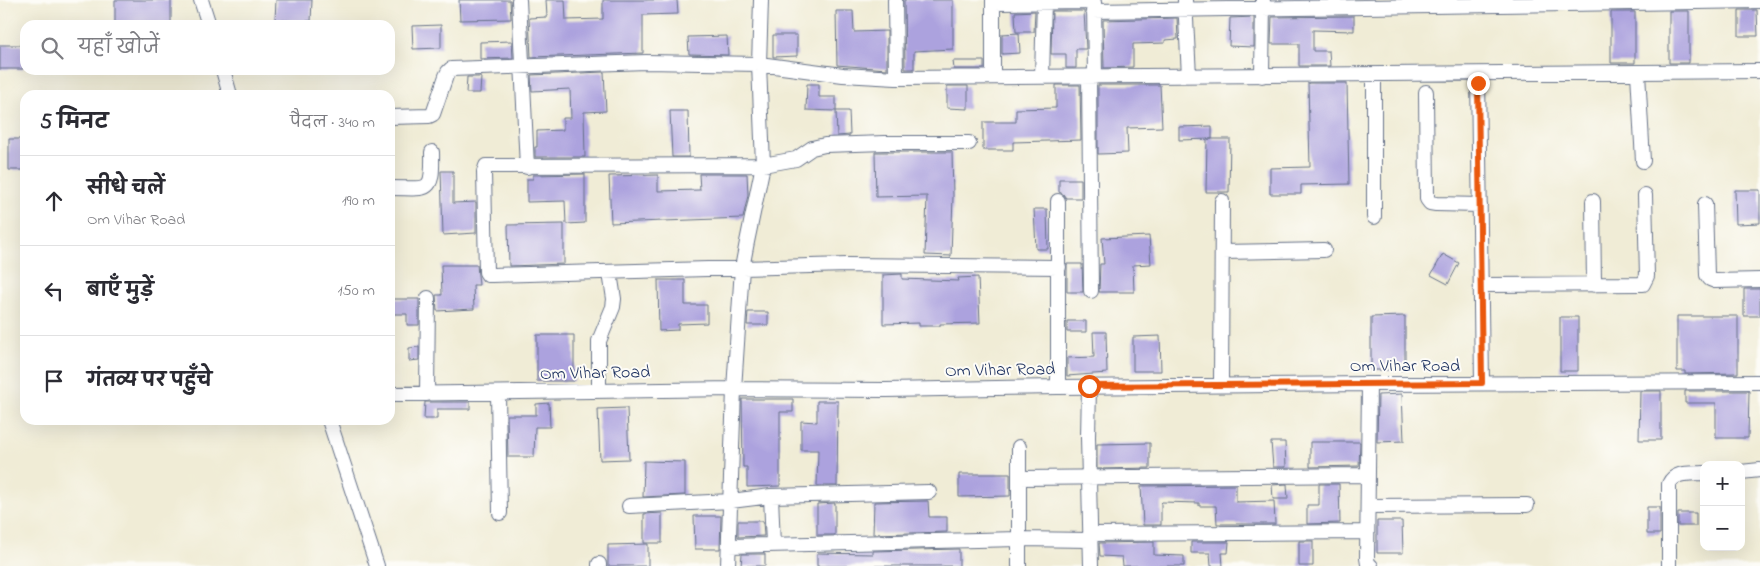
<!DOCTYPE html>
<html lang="hi">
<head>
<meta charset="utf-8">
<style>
  body { margin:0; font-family:"Indie Flower","Playpen Sans Deva",sans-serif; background:#f2f2f3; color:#2b2b33 }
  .controls { position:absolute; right:15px; bottom:15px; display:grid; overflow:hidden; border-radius:10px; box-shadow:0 5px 20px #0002 }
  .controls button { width:45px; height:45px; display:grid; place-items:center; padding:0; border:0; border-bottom:1px solid #e1e1e2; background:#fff; color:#2b2b33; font:25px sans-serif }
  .stop { position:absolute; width:15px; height:15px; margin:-11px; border:4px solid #ea580c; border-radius:50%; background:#fff }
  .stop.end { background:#ea580c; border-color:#fff; box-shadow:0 1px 5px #0008 }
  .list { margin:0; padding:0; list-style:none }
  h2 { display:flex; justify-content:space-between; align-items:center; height:65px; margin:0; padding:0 20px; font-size:21px }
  h2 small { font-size:16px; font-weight:400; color:#7c7c81 }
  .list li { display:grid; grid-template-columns:32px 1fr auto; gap:15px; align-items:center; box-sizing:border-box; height:90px; padding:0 20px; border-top:1px solid #e1e1e2 }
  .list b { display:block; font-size:19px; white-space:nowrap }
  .list p { margin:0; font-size:16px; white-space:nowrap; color:#7c7c81 }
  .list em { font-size:16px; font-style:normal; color:#7c7c81 }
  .icon { flex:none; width:28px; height:28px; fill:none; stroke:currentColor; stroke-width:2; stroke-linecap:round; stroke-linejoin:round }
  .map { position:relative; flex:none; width:1760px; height:566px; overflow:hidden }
  .search { position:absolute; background:#fff; box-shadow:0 5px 20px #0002; left:20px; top:20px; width:375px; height:55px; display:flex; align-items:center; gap:12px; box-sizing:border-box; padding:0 18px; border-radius:15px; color:#7c7c81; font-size:19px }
  .panel { position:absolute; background:#fff; box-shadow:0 5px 20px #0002; left:20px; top:90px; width:375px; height:335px; border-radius:15px }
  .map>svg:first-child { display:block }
</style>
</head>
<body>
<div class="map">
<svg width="1760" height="566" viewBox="0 0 1760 566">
  <rect width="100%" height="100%" fill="#fdfcf7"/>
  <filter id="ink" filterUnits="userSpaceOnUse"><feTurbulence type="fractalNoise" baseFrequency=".02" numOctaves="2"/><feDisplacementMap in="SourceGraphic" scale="10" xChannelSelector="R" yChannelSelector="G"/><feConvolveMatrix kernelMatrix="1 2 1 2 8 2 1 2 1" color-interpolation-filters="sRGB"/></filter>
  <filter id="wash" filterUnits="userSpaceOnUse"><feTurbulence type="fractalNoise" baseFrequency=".0096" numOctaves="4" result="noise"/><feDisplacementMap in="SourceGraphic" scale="20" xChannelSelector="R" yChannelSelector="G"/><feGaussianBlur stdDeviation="1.12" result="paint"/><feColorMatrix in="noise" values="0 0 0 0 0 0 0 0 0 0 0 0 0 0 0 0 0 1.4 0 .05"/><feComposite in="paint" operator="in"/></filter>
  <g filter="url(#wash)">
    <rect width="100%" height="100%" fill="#f0ecd6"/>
    <g id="blocks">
      <!-- building -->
      <path fill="#aca2de" d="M115,0h56v25h-56z
        M276,0h36l-1,21 -36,-1z
        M459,0h51l1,19 -51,1z
        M546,0h19l1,20 37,-1v-19h74l1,14 -35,1v38l-112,4 -2,-39 18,-1z
        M904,0h49v49l-39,2v18h-9z
        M1739,10h18l1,26h-19z
        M836,11h17l1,21 33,-1v38l-50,-4z
        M1035,11l-1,21h-18l-1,-20z
        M1052,11h32l2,38h-10v19h-10v-14h-15z
        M1669,11h20v52h-20z
        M1611,12h24v51h-24z
        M1354,16v15l-41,-1v21h16l1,15h-31v-22h-28l1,-27z
        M1254,17v30l-25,-1 1,-28z
        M1177,18l1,21 -13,1v3l-32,1v23l-29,1 -1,-48z
        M441,25v23l-28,1 -1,-23z
        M1019,33l1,20 -18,1v-20z
        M773,35h24v21l-24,1z
        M727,36l1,19 -39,-1 -1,-17z
        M512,41l1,17 -33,1v-17z
        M0,45h22l1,24h-23z
        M953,61h31v8h-30z
        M604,72l2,39 -22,1 1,45h-50v-10h2v-16l26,-1v-12h8l-1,-29 -38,2 -1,-16z
        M467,77h14l-1,16h-14z
        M1308,83h39l2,101 -48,1v9h-31v-26l40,-1z
        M807,84h12v13h17v14l-30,-1z
        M1056,85h24l1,55 -68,2v8h-30v-28h33v-13l40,-1z
        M1098,85h62l2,42 -35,1 1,25 -30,1z
        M947,86h21v23l-21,-1z
        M670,111h18l1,46h-17z
        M836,111h13l1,24 -13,1z
        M1212,126v13l-33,1v-13z
        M9,139h15l1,31h-16z
        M1207,139h23l-1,53h-23z
        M875,152h77l1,44 -2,60 -26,-1 2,-59 -51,1z
        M441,171h12v32l23,-1v31l-33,2z
        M585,174v49l-19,1 -1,-23 -38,1v-23h6v-4z
        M699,174h48l1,21 -5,23 -132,5 -2,-47 49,-1v16l42,-1z
        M1059,179h22v19h-15l-3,-4 -4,-2z
        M1735,190h25v33l-24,1z
        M1034,209h13l1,40h-12z
        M564,224v40l-55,2 -1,-41z
        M1149,236l2,28 -18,1 1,27h-35l1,-28h4l-2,-26z
        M1443,254l16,9 -11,21 -17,-9z
        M1067,264h15l1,28h-16z
        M441,265h36l2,20h-6l1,24 -37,2 -1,-16h6z
        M902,274v5l57,2 -1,-3 20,-1 2,46 -40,1v2h-21v-3l-36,1v-49z
        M658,280h27v25h22v18l-29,1v6l-19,1z
        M1744,289h16v27h-16z
        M392,299h27v26h-12v-11h-15z
        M748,312h20v13h-21z
        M1405,316v54h-34v-53z
        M1677,316h61v57l-53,1v-3h-8z
        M1560,317h18v54h-18z
        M1067,321h19v11h-19z
        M1093,332h13l1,41 -40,3v-18l27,-1z
        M537,335h37v46h-37z
        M1160,336l1,35h-28v-34z
        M419,347v13l-10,1v-13z
        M1640,391h21v49h-22z
        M1685,391h64l-1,47h-32v-35h-31z
        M1402,394l2,47 -27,1 1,-47z
        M742,399h51v13h-13v74l-33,1v-20h-4z
        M817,401h21l-1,85h-20l1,-36h-17v-29l16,1z
        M425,402h45v7h-33v10h-13z
        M549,403l1,24h-15l-1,30h-26l-1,-42h29v-11z
        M627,408l2,51 -29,1 -2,-51z
        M1271,442h14l1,25h-13z
        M1310,442h50l-1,24 -49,1z
        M1150,443v25l-53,1v-25z
        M644,461l41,1v33l-42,2z
        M959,474h51v22l-51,1z
        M1287,484l1,15h-15l-1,-14z
        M1319,484h20l1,39 -33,1v-19h12z
        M1236,485v17l38,-1 1,23h-58l-1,-18h-17v-3l-37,-1 -1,1v22h-18l-2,-39z
        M928,501l1,16h18v15l-74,2 1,-32z
        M835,503v32h-18v-31z
        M1647,507h13v27h-13z
        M662,513v30h-18v-29z
        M1678,513h18v13h-18z
        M694,516h27l-1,33h-25z
        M738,521h25l1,15 -26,1z
        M1377,521h25l1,32h-26z
        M1299,541h14v25h-14z
        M1154,542v13l30,1v10h-61l-1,-9 -22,-1 -1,-13z
        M1191,542h38l-1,11h-6l1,13h-12l-1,-13h-19z
        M648,544v22h-40v-21z
        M959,549v17h-142v-13l56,1v-3z
        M742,554h23v12h-24z"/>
    </g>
  </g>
  <g filter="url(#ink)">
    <use href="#blocks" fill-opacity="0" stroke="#667188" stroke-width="1"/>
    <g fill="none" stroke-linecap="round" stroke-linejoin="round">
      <defs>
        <path id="minor" d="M201,0l8,25
          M519,0l8,167
          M895,0l1,78
          M993,0v77
          M1185,0l4,76
          M1094,2l1,75
          M993,3l101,-1
          M1093,11l667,-10
          M223,70l7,25
          M1638,73l5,88
          M1478,74l4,309
          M1262,76l1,-75
          M1042,77l2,-77
          M1089,77l2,214
          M1426,92l1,107 3,4 6,1 44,1
          M390,117l39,-1 4,-2 13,-38 2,-4 3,-3 195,-7 113,2 84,11 53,3 864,-7
          M969,143h-84l-60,2 -13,3 -16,11 -33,6 -277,1 -2,6 2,100 2,3h4l355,-10 212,2
          M390,188c39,0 43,7 42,-36
          M1058,201v186
          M1593,201l1,84
          M1705,204l2,71 3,4 5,2 45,-1
          M1374,217v-142
          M1222,252l102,-2
          M1481,285l162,-1 4,-8 -2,-81
          M1369,384l-2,174 1,6 3,2
          M1221,385l1,-184
          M1089,386l-1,51 3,129
          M599,391v-50l14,-34 1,-8 -4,-26
          M498,393l2,120
          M390,394l344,-5 152,1 172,-3 311,-3 391,-2
          M427,394l1,-96
          M329,420l48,146
          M1741,472l19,-2
          M1019,478l349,-3
          M771,496l2,49
          M629,506l102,-5 40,-5 158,-4
          M1368,506l159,-1
          M1090,534l277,-2
          M729,546l290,-7 71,1
          M599,564v2
          M728,566l6,-177 8,-121 5,-26 16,-77 -4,-101 2,-64
          M1019,566v-119
          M1669,566v-82c6,-13 22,-10 35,-11"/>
      </defs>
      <!-- minor casing -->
      <use href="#minor" stroke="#667188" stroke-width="16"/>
      <!-- minor -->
      <use href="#minor" stroke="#fff" stroke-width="14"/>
    </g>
  </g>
  <g fill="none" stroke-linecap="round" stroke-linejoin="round" filter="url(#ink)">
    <!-- route -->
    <path stroke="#ea580c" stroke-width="6" d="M1089,386l393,-3 -4,-300"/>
  </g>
  <g text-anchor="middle" stroke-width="4" stroke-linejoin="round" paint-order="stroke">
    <!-- street labels -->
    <g font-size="18" fill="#1b2f5e" stroke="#fdfcf7">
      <text x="1405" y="371">Om Vihar Road</text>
      <text transform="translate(1000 369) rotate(-1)" y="6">Om Vihar Road</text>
      <text transform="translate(595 372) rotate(-1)" y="6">Om Vihar Road</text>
    </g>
  </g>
</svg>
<div class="controls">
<button>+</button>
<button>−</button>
</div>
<div class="stop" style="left:1089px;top:386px"></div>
<div class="stop end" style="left:1478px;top:83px"></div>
<div class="search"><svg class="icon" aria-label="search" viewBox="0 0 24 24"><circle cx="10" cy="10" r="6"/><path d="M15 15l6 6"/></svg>यहाँ खोजें</div>
<section class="panel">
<h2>5 मिनट<small>पैदल · 340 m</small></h2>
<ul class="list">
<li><svg class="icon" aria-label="ahead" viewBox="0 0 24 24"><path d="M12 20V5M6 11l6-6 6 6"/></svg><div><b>सीधे चलें</b><p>Om Vihar Road</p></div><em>190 m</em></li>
<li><svg class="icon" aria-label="left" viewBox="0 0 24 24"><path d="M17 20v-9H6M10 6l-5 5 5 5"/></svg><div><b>बाएँ मुड़ें</b></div><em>150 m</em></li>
<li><svg class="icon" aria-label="arrive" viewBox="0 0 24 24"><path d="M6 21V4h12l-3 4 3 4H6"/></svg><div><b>गंतव्य पर पहुँचे</b></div></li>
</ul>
</section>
</div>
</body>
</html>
